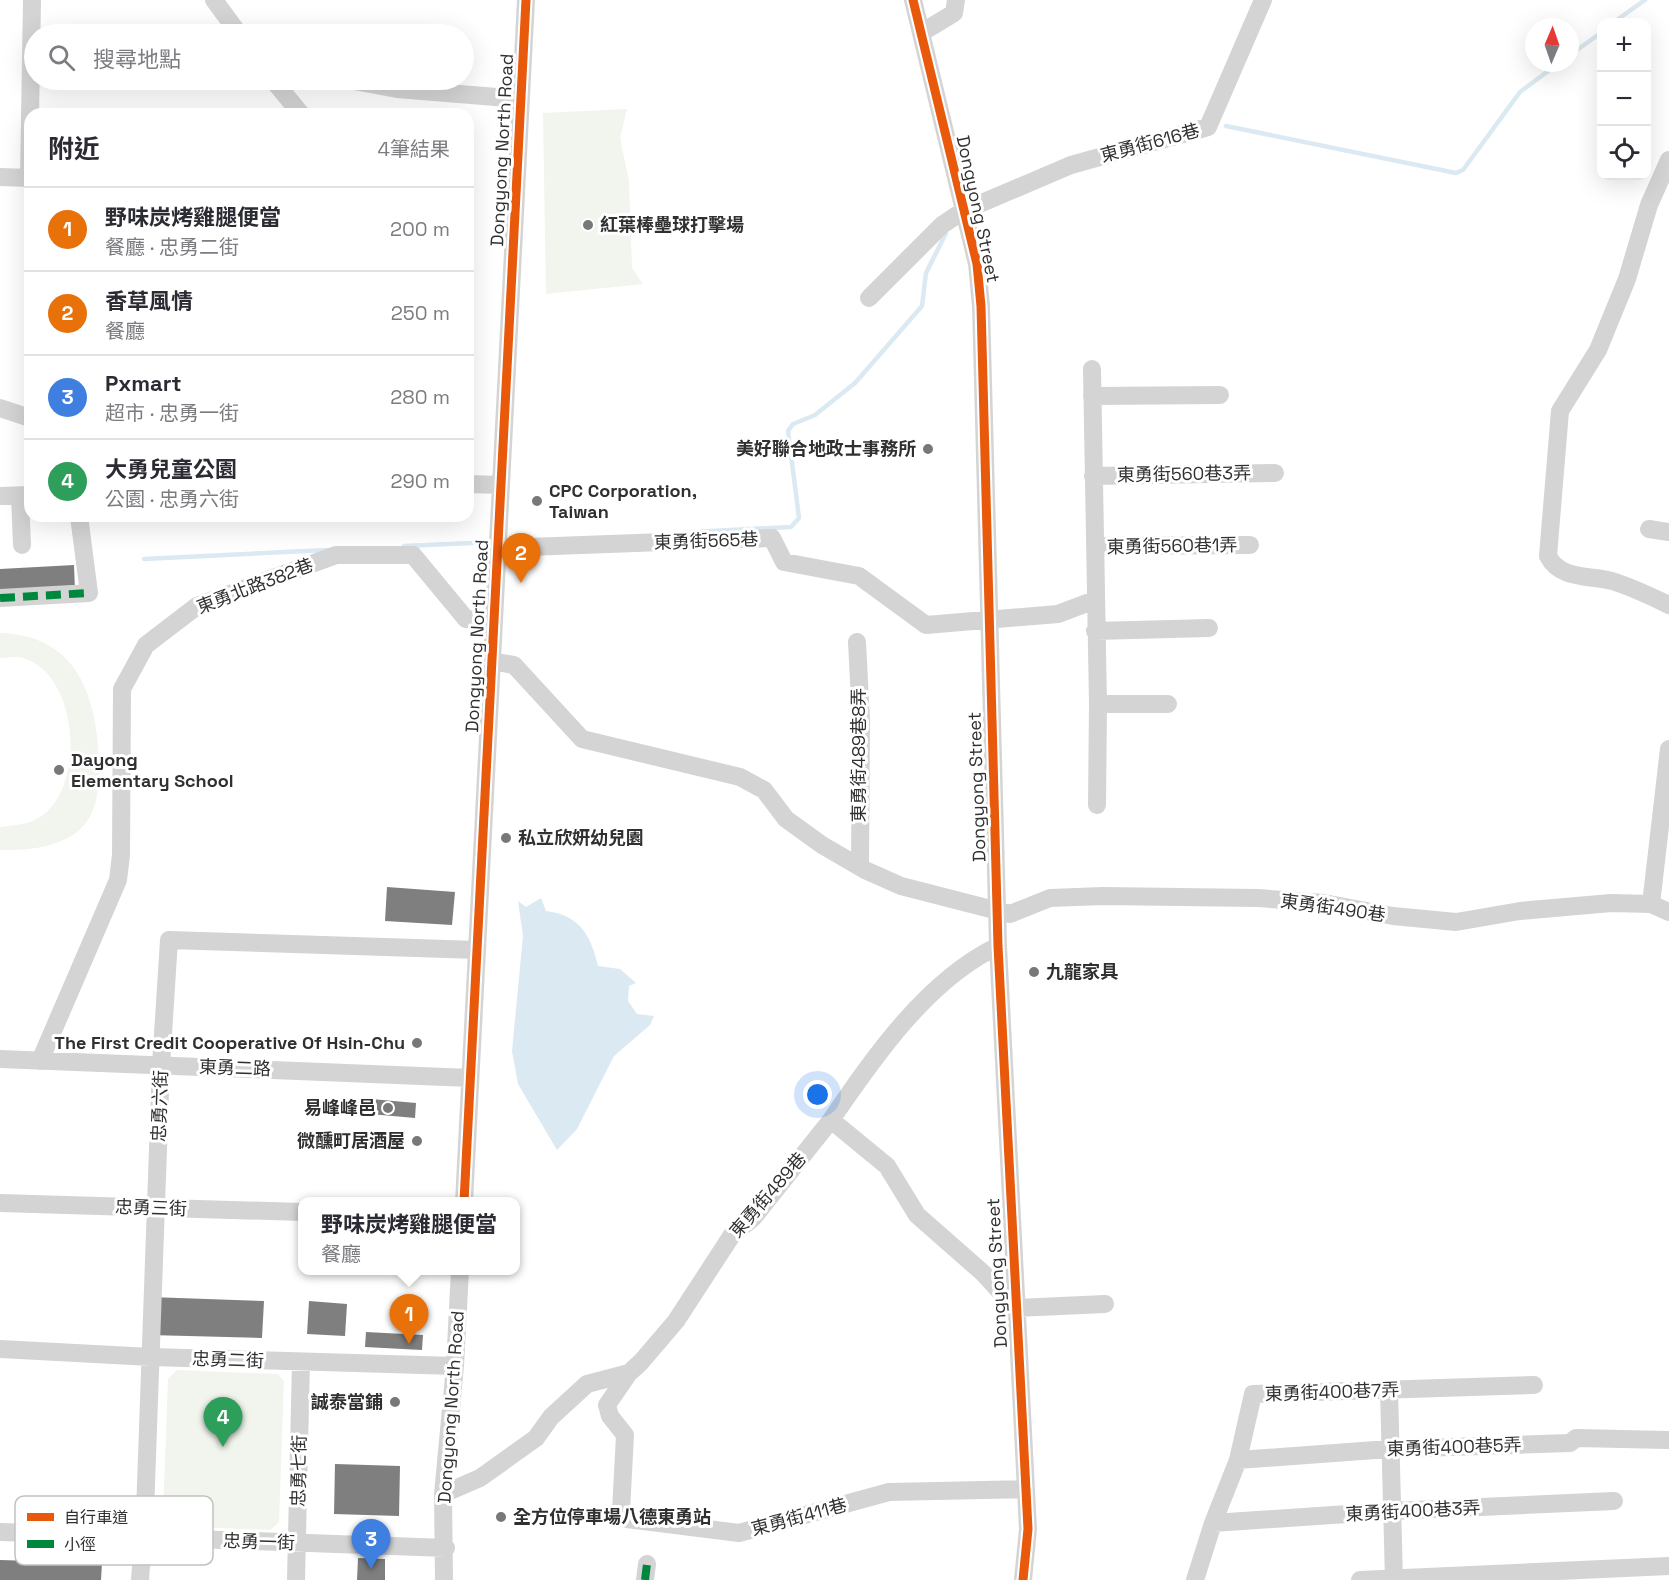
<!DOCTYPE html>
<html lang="zh-TW">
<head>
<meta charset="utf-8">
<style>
  body { margin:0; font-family:"Space Grotesk","Noto Sans TC",sans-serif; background:#f2f2f3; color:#2b2b33 }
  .controls { position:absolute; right:18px; top:18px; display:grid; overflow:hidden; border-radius:12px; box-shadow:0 6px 24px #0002 }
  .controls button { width:54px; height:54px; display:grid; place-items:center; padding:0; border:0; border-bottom:2px solid #e1e1e2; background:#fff; color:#2b2b33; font:30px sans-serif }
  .compass { position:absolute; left:1525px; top:18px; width:54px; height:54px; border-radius:50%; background:#fff; box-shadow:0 6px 24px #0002; rotate:2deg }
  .you { position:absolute; left:818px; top:1095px; width:21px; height:21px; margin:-15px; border:4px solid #fff; border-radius:50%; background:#1a73e8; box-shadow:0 0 0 9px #1a73e833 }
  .badge { display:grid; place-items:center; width:39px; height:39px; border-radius:50%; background:#7c3aed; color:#fff; font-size:20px; font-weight:700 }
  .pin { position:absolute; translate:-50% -50px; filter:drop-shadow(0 2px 3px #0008) }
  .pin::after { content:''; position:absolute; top:32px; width:21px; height:18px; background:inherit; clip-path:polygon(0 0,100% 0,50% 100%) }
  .popup { position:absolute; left:298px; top:1197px; width:222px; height:78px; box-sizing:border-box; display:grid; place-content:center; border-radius:12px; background:#fff; filter:drop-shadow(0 2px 4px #0005); font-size:20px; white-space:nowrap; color:#7c7c81 }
  .popup b { font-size:22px; color:#2b2b33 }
  .popup::after { content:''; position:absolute; left:50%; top:100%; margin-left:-12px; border:12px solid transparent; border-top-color:#fff }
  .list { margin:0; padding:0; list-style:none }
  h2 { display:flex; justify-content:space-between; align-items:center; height:78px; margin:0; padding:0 24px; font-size:26px }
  h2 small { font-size:20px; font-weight:400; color:#7c7c81 }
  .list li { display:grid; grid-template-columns:39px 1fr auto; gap:18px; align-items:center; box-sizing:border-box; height:84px; padding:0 24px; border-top:2px solid #e1e1e2 }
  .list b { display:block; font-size:22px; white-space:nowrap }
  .list p { margin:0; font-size:20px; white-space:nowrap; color:#7c7c81 }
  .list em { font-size:20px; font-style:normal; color:#7c7c81 }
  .icon { flex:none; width:33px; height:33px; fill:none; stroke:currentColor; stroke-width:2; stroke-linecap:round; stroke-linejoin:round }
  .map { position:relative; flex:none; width:1669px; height:1580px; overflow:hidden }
  .search { position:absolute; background:#fff; box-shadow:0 6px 24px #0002; left:24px; top:24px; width:450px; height:66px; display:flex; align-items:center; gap:15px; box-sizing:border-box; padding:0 21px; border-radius:33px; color:#7c7c81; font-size:22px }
  .panel { position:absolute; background:#fff; box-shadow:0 6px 24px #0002; left:24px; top:108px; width:450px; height:414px; border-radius:18px }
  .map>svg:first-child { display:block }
</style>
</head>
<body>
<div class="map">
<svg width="1669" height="1580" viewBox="0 0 1669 1580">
  <rect width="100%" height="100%" fill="#fff"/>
  <!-- green -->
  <path fill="#f1f5ed" d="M627,109l-7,29 9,43 3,87 11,16 -97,10 -3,-181z
    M0,633c77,2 97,63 99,129 0,20 0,45 -14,62 -18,23 -58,27 -85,26v-23c16,-2 30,-2 43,-12 43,-32 35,-141 -20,-157 -7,-2 -16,0 -23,0z
    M177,1370l101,4 6,7 -5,141 -9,8 -99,-4 -8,-13 5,-134z"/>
  <!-- water -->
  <path fill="#dbe9f2" d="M541,898l5,13c34,4 45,25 52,55l22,3 16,14 -7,3 -1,15 9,13 17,2 -4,9 -36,31 -37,73 -20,21 -39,-66 -6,-33 11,-115 -5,-35 8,6z"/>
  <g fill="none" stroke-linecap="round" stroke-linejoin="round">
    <!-- stream -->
    <path stroke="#dbe9f2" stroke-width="4.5" d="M1614,22l31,-22
      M1570,55l32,-23
      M1226,126l230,47 7,-3 57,-78 39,-29
      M692,532l99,-5 8,-9 -11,-87 5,-7 22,-9 40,-32 67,-77 4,-33 20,-40
      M404,546l91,-4
      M144,559l183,-9"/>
  </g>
  <!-- building -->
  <path fill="#7f7f7f" d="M74,565l1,26 -75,3v-25z
    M387,887l68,5 -3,33 -67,-4z
    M360,1098l56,5 -1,15 -56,-5z
    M150,1297l114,4 -2,37 -113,-3z
    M309,1301l38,3 -2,32 -38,-2z
    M366,1332l57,3 -1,15 -57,-3z
    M335,1464l65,2 -1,50 -65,-2z
    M358,1558l27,1v21h-28z
    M0,1560l102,3 -1,17h-101z"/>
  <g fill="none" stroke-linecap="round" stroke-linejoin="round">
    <!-- minor -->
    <path stroke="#d4d4d4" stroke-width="18" d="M214,0l25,34
      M913,0l64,264 4,42 17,640 30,583 -5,51
      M921,33l33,-20 2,-13
      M273,80l28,34
      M349,80l48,9 124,10
      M1669,160l-20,45 -22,74 -29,71 -38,61 -12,145c12,24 42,19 64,25 20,6 38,15 57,24
      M0,177l30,1
      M29,178l3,-178
      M869,298l73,-73 21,-14 108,-46 137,-38 55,-127
      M1092,369l6,335 -1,101
      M1092,396l128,-1
      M0,408l30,10
      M1093,476l182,-3
      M468,484l33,1
      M0,496l30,-1
      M20,496l2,49
      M1649,529l20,3
      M1095,546l155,-1
      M498,548l274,-10 12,24 75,14 67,49 132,-11 37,-14
      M0,598l89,-5 -10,-77
      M1095,631l114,-3
      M857,642l4,78 -1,147
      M492,661l22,4 68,74 158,38 24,13 22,29 36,26 43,25 36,16 109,28 40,-16 53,-2 155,2 66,5 69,13 63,6 64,-11 91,-8 40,1 18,8
      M1098,704h70
      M1651,904l18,-155
      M0,1059l470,19
      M40,1061l78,-181 3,-25 1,-166 24,-44 51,-39 139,-51h77l53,64 28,2
      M831,1120c43,-63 96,-140 167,-174
      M464,1202l62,-1202
      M0,1203l302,9
      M0,1349l151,8 304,9
      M629,1373l-22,32 3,11 15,19 -4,76 6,8 112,14 150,-41 135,-3
      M1389,1390l5,190
      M1238,1460l151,-11 181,-6 6,-5 92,2
      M443,1494l37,-16 56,-40 15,-21 36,-33 42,-11 12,-11 35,-41 56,-86 21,-17 78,-98 56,46 30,49 66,58 32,35 90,-4
      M1213,1523l179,-12 222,-10
      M0,1532l446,16
      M140,1580l5,-68 16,-447 8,-125 308,10
      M296,1580l5,-218
      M444,1580l-1,-86 12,-128 5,-96
      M645,1580l2,-16
      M1195,1580l18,-57 25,-63 15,-66 281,-9
      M1360,1580l309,-14"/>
    <!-- quiet -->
    <path stroke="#00873e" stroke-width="8" stroke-dasharray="15 8" stroke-linecap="butt" d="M0,598l89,-5
      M645,1580l2,-16"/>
    <defs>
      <path id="cycleway" d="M913,0l64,264 4,42 17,640 30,583 -5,51
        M464,1202l62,-1202"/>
    </defs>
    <!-- cycleway casing -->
    <use href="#cycleway" stroke="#fff" stroke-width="13"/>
    <!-- cycleway -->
    <use href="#cycleway" stroke="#e8590c" stroke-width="9"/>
  </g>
  <!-- markers -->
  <g fill="#787878" stroke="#fff" stroke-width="2">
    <circle cx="588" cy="225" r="6"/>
    <circle cx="928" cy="449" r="6"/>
    <circle cx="537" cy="501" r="6"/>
    <circle cx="59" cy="770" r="6"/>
    <circle cx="506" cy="838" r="6"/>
    <circle cx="1034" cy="972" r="6"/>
    <circle cx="417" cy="1043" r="6"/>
    <circle cx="388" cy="1108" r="6"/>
    <circle cx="417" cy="1141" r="6"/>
    <circle cx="395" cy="1402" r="6"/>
    <circle cx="501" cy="1517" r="6"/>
  </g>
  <g text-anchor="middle" stroke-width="6" stroke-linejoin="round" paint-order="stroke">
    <!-- street labels -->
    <g font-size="18" fill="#303030" stroke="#fff">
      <text transform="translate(1150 143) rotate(-15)" y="6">東勇街616巷</text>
      <text transform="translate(502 150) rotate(-87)" y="6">Dongyong North Road</text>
      <text transform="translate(978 209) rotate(78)" y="6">Dongyong Street</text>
      <text transform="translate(1184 474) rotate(-1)" y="6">東勇街560巷3弄</text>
      <text transform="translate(706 541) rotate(-2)" y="6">東勇街565巷</text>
      <text transform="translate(1172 546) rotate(-1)" y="6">東勇街560巷1弄</text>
      <text transform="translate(255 586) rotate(-21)" y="6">東勇北路382巷</text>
      <text transform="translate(477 636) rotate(-87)" y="6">Dongyong North Road</text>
      <text transform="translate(859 755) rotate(-90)" y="6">東勇街489巷8弄</text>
      <text transform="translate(977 787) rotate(-92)" y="6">Dongyong Street</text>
      <text transform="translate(1333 908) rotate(8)" y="6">東勇街490巷</text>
      <text transform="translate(235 1068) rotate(2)" y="6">東勇二路</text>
      <text transform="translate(160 1106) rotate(-88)" y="6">忠勇六街</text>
      <text transform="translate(768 1195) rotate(-49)" y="6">東勇街489巷</text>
      <text transform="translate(151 1208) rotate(2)" y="6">忠勇三街</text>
      <text transform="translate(997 1273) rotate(-93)" y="6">Dongyong Street</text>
      <text transform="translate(228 1360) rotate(2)" y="6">忠勇二街</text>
      <text transform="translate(1332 1392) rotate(-2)" y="6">東勇街400巷7弄</text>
      <text transform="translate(451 1407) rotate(-86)" y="6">Dongyong North Road</text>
      <text transform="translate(1454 1447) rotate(-2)" y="6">東勇街400巷5弄</text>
      <text transform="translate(299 1471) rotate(-89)" y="6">忠勇七街</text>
      <text transform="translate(1413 1511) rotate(-3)" y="6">東勇街400巷3弄</text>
      <text transform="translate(799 1517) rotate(-15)" y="6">東勇街411巷</text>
      <text transform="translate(259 1542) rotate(2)" y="6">忠勇一街</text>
    </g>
    <!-- poi labels -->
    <g font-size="18" font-weight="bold" fill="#303030" stroke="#fff" text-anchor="start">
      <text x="600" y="231">紅葉棒壘球打擊場</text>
      <text x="916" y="455" text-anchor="end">美好聯合地政士事務所</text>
      <text x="549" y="497">CPC Corporation,<tspan x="549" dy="21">Taiwan</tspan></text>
      <text x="71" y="766">Dayong<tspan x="71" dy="21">Elementary School</tspan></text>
      <text x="518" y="844">私立欣妍幼兒園</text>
      <text x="1046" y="978">九龍家具</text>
      <text x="405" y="1049" text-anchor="end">The First Credit Cooperative Of Hsin-Chu</text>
      <text x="376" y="1114" text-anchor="end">易峰峰邑</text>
      <text x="405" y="1147" text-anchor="end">微醺町居酒屋</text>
      <text x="383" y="1408" text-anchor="end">誠泰當鋪</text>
      <text x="513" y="1523">全方位停車場八德東勇站</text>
    </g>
  </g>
  <!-- legend -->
  <rect x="15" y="1496" width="198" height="69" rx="9" fill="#fff" stroke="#c1c1c1" stroke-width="1.5"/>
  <rect x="27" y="1513" width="27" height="8" fill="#e8590c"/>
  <rect x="27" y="1540" width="27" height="8" fill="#00873e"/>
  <g font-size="16" fill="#303030">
    <text x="64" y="1523">自行車道</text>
    <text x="64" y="1550">小徑</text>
  </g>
</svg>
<div class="controls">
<button>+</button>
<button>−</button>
<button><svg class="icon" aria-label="locate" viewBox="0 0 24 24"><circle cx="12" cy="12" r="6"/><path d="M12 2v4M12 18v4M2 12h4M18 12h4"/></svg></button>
</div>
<svg class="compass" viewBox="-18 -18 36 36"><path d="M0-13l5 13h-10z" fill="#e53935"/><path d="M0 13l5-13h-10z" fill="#7c7c81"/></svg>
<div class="you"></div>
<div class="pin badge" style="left:409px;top:1344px;background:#e8710a">1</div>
<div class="popup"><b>野味炭烤雞腿便當</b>餐廳</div>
<div class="pin badge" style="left:521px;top:583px;background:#e8710a">2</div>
<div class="pin badge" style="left:371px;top:1569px;background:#3f7fe0">3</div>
<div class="pin badge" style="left:223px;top:1447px;background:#2e9e5b">4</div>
<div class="search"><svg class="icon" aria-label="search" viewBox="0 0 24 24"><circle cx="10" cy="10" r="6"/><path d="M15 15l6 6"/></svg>搜尋地點</div>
<section class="panel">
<h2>附近<small>4筆結果</small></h2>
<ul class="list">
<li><span class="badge" style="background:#e8710a">1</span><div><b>野味炭烤雞腿便當</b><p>餐廳 · 忠勇二街</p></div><em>200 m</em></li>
<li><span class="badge" style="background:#e8710a">2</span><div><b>香草風情</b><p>餐廳</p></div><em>250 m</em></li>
<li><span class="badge" style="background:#3f7fe0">3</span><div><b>Pxmart</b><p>超市 · 忠勇一街</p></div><em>280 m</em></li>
<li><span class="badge" style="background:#2e9e5b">4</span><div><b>大勇兒童公園</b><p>公園 · 忠勇六街</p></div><em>290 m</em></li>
</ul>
</section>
</div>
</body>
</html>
